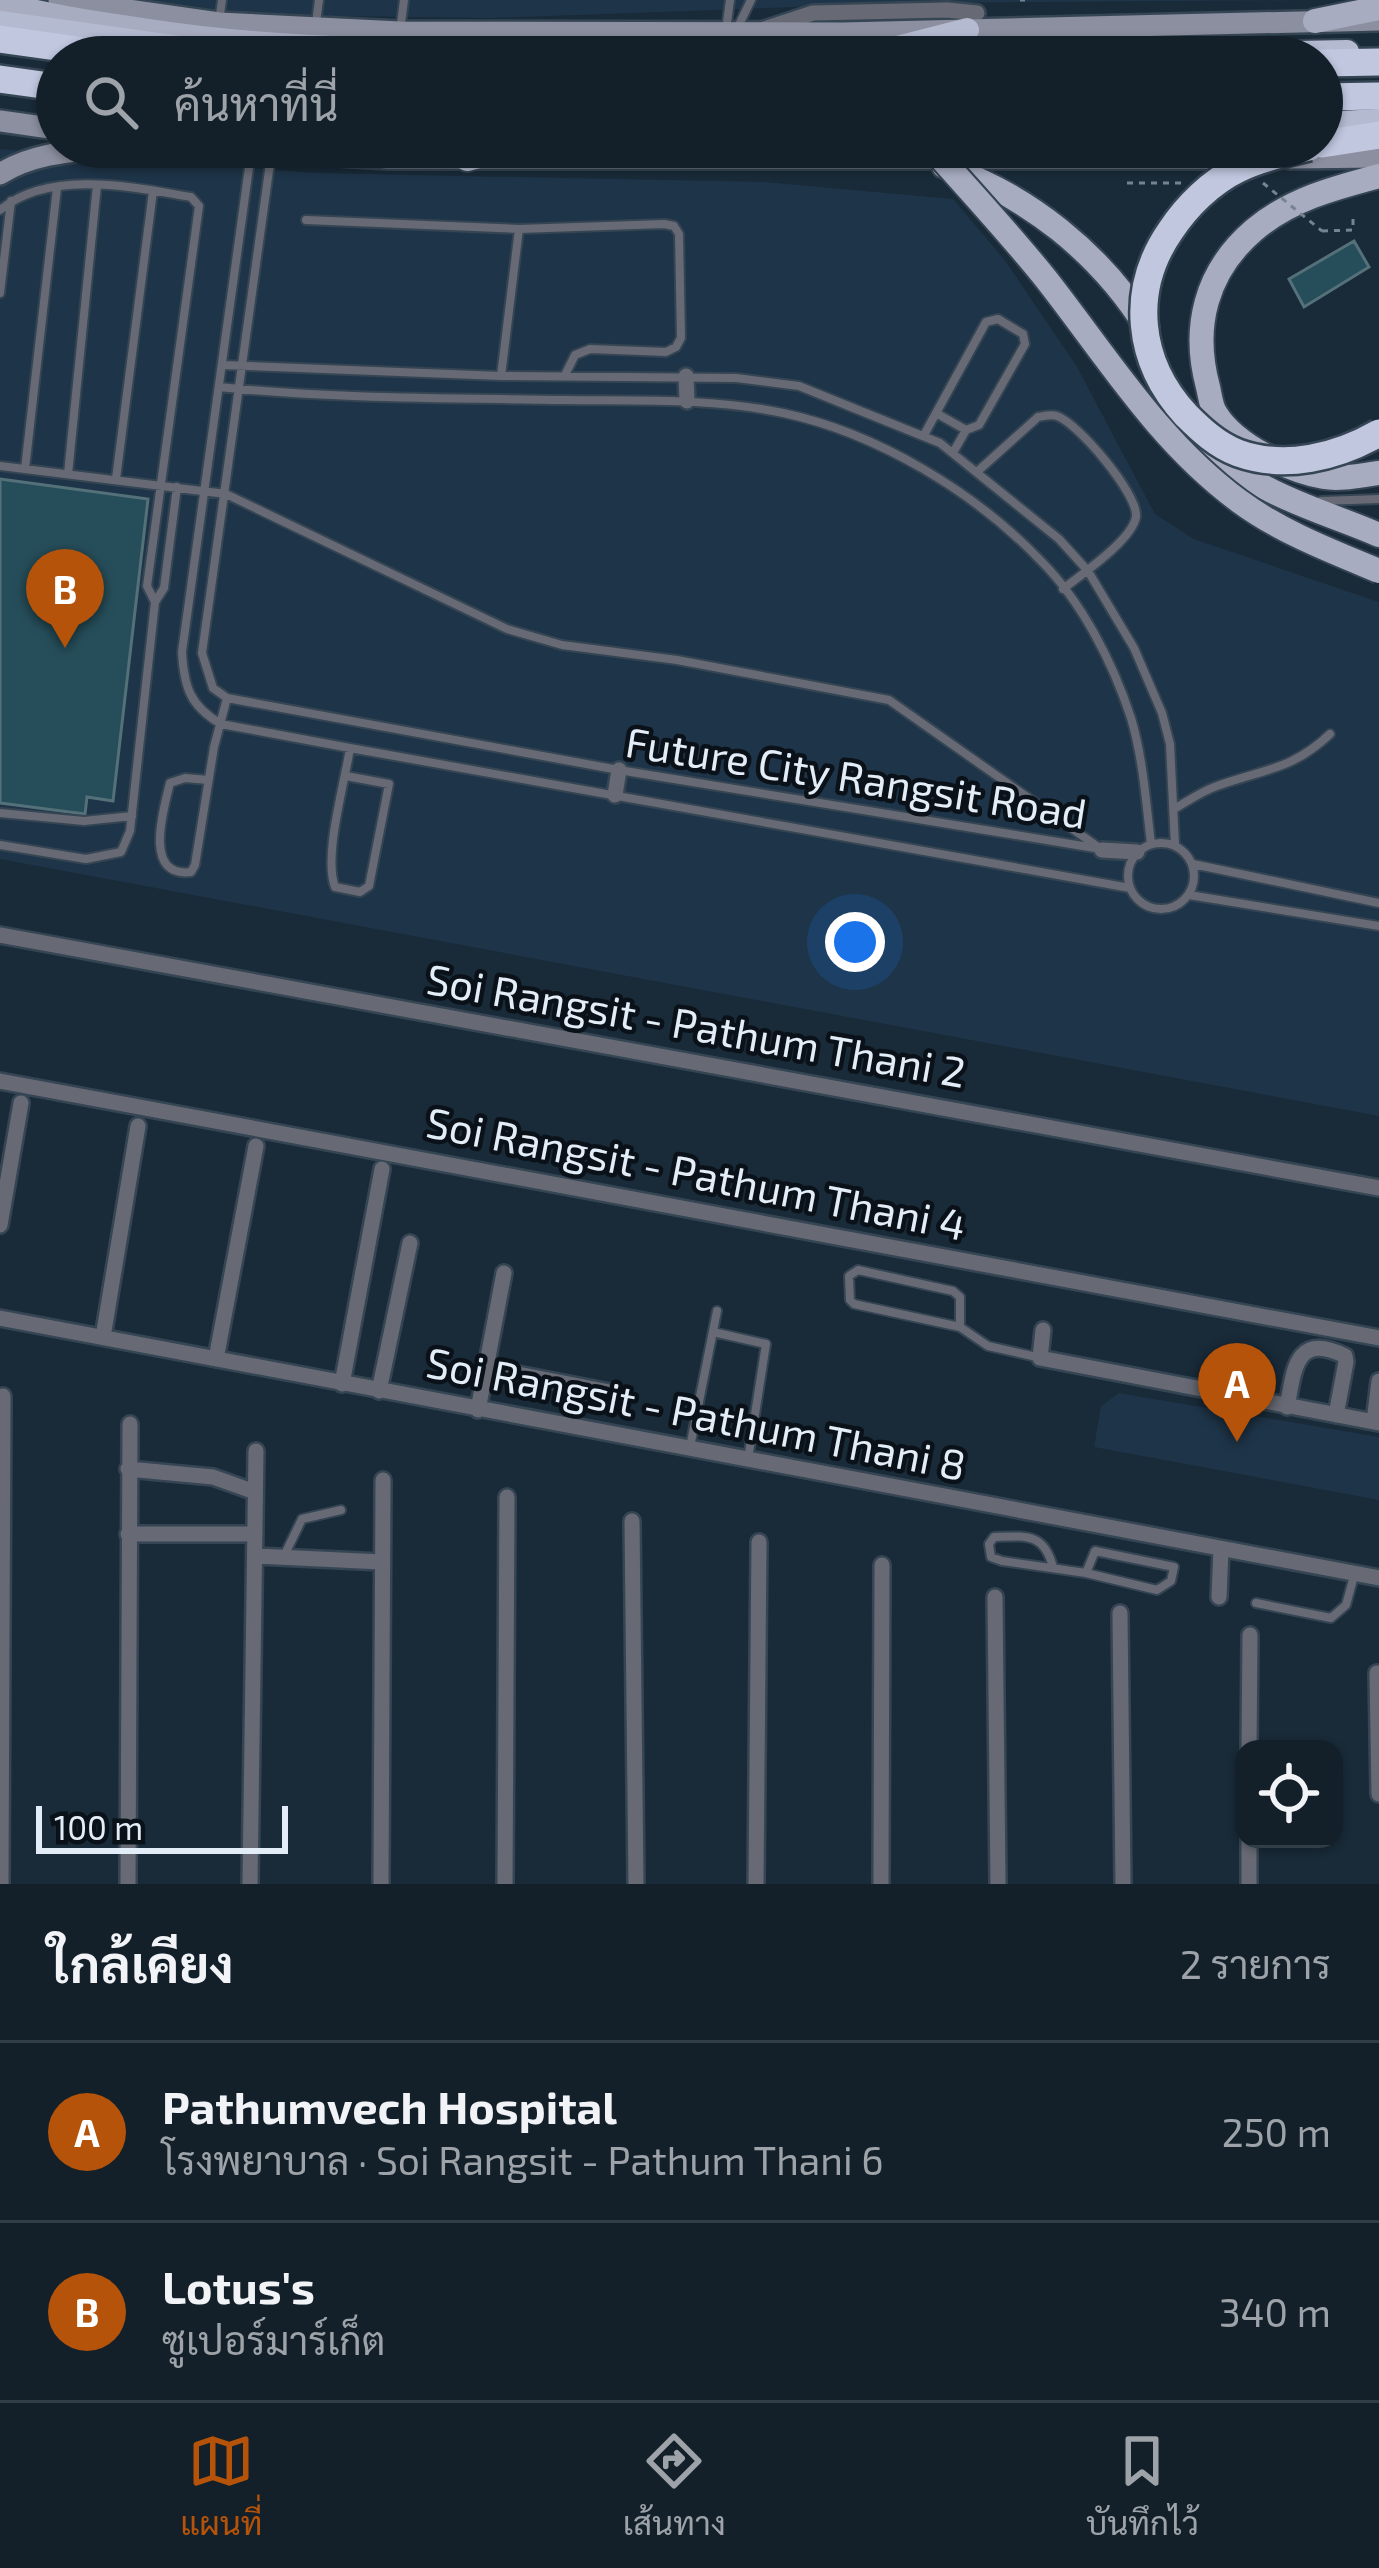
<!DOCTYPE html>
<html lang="th">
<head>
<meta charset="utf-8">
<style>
  body { margin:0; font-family:"Exo 2",Sarabun,sans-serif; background:#1c2832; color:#f1f3f6 }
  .controls { position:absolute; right:36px; bottom:36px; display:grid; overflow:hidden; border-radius:24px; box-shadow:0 3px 9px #0004 }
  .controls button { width:108px; height:108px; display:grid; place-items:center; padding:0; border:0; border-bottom:3px solid #323e47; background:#13202a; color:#f1f3f6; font:60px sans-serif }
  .scale { position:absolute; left:36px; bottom:30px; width:252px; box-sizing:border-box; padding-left:12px; border:6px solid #e3edf7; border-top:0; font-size:33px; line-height:42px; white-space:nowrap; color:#e3edf7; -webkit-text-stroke:9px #0a1118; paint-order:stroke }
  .you { position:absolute; left:855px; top:942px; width:42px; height:42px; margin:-30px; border:9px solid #fff; border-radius:50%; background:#1a73e8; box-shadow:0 0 0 18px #1a73e833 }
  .badge { display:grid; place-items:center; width:78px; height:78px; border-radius:50%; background:#b45309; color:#fff; font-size:39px; font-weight:700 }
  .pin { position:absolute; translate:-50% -99px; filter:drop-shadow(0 3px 6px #0008) }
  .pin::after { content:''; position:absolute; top:63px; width:42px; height:36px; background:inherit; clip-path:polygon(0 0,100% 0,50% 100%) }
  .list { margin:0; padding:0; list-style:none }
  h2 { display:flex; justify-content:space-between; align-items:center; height:156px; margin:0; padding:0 48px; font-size:51px }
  h2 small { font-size:39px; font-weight:400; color:#9da3a8 }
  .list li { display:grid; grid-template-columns:78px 1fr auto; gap:36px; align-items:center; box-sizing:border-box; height:180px; padding:0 48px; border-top:3px solid #323e47 }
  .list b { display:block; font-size:45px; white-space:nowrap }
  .list p { margin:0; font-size:39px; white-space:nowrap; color:#9da3a8 }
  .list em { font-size:39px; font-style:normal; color:#9da3a8 }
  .icon { flex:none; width:66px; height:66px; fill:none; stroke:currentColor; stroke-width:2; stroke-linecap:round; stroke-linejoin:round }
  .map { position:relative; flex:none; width:1379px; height:1884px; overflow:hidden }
  .search { position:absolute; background:#13202a; box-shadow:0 3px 9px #0004; left:36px; right:36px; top:36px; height:132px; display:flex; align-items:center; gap:30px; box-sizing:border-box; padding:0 42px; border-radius:66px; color:#9da3a8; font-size:45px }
  .sheet { height:516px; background:#13202a }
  nav { display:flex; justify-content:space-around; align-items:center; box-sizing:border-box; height:168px; border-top:3px solid #323e47; background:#13202a; font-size:33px; color:#9da3a8 }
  nav a { display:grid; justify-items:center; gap:6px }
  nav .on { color:#b45309 }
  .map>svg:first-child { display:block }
</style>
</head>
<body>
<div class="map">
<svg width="1379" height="1884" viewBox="0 0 1379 1884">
  <rect width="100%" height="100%" fill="#192a38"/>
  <!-- built -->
  <path fill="#1e3448" d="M132,0h1189l-408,3 -422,15 -244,-3z
    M0,149l317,24 448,9 188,17 51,60 72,106 79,149 39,25 185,63v514l-1379,-257z
    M1119,1393l260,44v63l-285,-53 7,-41z"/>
  <!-- building -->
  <path fill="#264e5a" stroke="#547079" stroke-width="3" d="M1354,241l15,26 -65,40 -15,-28z
    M0,479l148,20 -35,302 -26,-4 -2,17 -85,-11z"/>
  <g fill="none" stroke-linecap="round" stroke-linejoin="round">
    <defs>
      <path id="service" d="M219,22l3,-22
        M316,23l3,-23
        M726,30l4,-30
        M400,31l4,-31
        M736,31l15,-31
        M251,153l-69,499c2,35 8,54 39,72l129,24 780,140
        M271,156l-69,497 11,35 14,10 392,72 482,79
        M0,210c50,-41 132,-23 191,-13l8,9 -52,380 8,16
        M306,220l213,9 -18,147
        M519,229l145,-5 10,2 5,8 2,104 -5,9 -10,5 -76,-3 -15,6 -10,20
        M0,293l11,-92
        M222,365l279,11 235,2 63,8 141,57 119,96 29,32 46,77 28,65 8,31 5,101
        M219,387c114,12 232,11 346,13 73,1 147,-2 218,13 94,20 192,79 258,148 41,41 72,102 90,157 12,40 15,84 20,126
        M924,435l62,-113 12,-3 25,15 2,10 -46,81 -13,5 -30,-17
        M954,451l12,-21
        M0,466l226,28 281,135 55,16 115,15 212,40 212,149
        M25,469l32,-281
        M978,471l60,-54c7,-1 12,-3 19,-1 21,7 82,79 79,101 -4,23 -54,57 -73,72
        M68,474l29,-289
        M116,479l37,-288
        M1321,501l58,-2
        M346,776l43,8 -20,102 -9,6 -25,-5c-12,-31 10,-105 15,-139
        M208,780l-23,-2 -15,5c-7,28 -27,95 21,89l4,-7 19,-118 13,-49
        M1174,809c14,-8 28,-18 43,-23 47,-17 75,-16 113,-52
        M0,813l84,8 48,-5
        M1128 876a33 33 0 1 1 66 0a33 33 0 1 1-66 0Z
        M0,845l86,14 35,-7 9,-21 25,-229 9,-14 13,-101
        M1193,864l186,39
        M1189,895l190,31
        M960,1327v-30l-7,-6 -95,-21 -9,6 1,24 4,4 106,23 28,19 49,11
        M713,1332l53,12 -18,115
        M690,1447l27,-136
        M284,1556l18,-37 39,-9
        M1053,1567c-9,-34 -26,-31 -59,-30l-5,7 2,13 11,4 84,12 71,17 14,-9 3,-14 -79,-16 -9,22
        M1256,1603l75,15 15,-13 8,-29"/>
      <path id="minor" d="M761,30l52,-17 134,-3 30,3
        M686,376l1,25
        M615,795l4,-25
        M1102,850l35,2
        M0,935l1379,253
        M0,1081l1379,257
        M0,1225l21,-122
        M0,1318l1379,260
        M1043,1330l-3,28 339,65
        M103,1337l35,-211
        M216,1359l40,-213
        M486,1368l129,25
        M342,1384l40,-215
        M379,1391l31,-148
        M1287,1407c7,-36 8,-76 58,-51l1,6 -10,53
        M478,1410l26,-137
        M1374,1422l5,-41
        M128,1469l85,8 42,15
        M632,1521l4,363
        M128,1534h127
        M256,1556l126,6
        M995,1597l3,287
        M1219,1597l2,-48
        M1120,1613l3,271
        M1377,1673l2,121
        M1249,1749l1,-114
        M1,1884l2,-488
        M128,1884l2,-460
        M250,1884l6,-433
        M381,1884l2,-404
        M505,1884l2,-387
        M756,1884l3,-342
        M881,1884l1,-319
        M1249,1884v-45"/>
      <path id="secondary" d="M59,0l160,23 181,9 443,1 536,-13
        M0,121l57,8
        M204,147l184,11h870
        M1290,158l89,-1
        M0,174c33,-21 74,-23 112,-27"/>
      <path id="primary" d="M0,3c46,13 95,20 143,27 206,32 412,17 619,20l41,7
        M1315,21l64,-13
        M944,166c84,29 156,87 203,162
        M1379,176c-45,12 -88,23 -125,54 -49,42 -62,98 -46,157 2,8 3,20 8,27 19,31 73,57 108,63 17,3 38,-2 55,-4
        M1209,443c41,51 113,67 170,92"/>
      <path id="trunk" d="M0,23l244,34
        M862,57l105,-27
        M1073,57l274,-5
        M1322,124l57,-3
        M467,159l48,-12"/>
      <path id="motorway" d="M0,39l128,18
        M1322,63l57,-1
        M0,79l57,8
        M1322,97l57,-1
        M1322,144l57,-9"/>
    </defs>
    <!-- service casing -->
    <use href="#service" stroke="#354553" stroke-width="12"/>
    <!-- minor casing -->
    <use href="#minor" stroke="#354553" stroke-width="20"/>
    <!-- secondary casing -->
    <use href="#secondary" stroke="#354553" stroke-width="26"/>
    <!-- primary casing -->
    <use href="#primary" stroke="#354553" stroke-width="28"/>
    <!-- trunk casing -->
    <use href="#trunk" stroke="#354553" stroke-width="28"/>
    <!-- motorway casing -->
    <use href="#motorway" stroke="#354553" stroke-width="32"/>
    <!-- path -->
    <path stroke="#768490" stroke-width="3" stroke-dasharray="6 6" stroke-linecap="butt" d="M1020,0h5
      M1322,231l31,-1v-13"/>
    <!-- service -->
    <use href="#service" stroke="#676a74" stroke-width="8"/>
    <!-- minor -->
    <use href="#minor" stroke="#676a74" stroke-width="15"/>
    <!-- secondary -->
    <use href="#secondary" stroke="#8b8f9f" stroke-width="21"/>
    <!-- primary -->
    <use href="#primary" stroke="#a7acc1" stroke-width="24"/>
    <!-- trunk -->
    <use href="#trunk" stroke="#b4bad0" stroke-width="24"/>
    <!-- motorway -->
    <use href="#motorway" stroke="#c0c7df" stroke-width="27"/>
    <defs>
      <path id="primary-bridge" d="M931,147c39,44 79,87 115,132 62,79 112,162 193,222 42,31 92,50 140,70"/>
      <path id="motorway-bridge" d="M1309,147c-24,6 -48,11 -71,22 -27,13 -51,37 -67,61 -42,60 -34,132 15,185 15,15 31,30 52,38 47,17 99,4 141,-20"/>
    </defs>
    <!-- primary-bridge casing -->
    <use href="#primary-bridge" stroke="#354553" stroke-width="28" stroke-linecap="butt"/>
    <!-- motorway-bridge casing -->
    <use href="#motorway-bridge" stroke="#354553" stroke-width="32" stroke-linecap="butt"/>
    <!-- path-bridge -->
    <path stroke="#768490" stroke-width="3" stroke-dasharray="6 6" stroke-linecap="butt" d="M1127,183h54
      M1263,183l59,48"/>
    <!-- primary-bridge -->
    <use href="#primary-bridge" stroke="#a7acc1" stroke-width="24"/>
    <!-- motorway-bridge -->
    <use href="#motorway-bridge" stroke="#c0c7df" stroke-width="27"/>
  </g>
  <g text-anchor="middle" stroke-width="9" stroke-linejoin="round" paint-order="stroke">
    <!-- street labels -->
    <g font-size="42" fill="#e3edf7" stroke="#0a1118">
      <text transform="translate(856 778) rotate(9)" y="15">Future City Rangsit Road</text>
      <text transform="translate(696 1026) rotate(10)" y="15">Soi Rangsit - Pathum Thani 2</text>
      <text transform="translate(696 1174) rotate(11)" y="15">Soi Rangsit - Pathum Thani 4</text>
      <text transform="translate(696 1414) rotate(11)" y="15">Soi Rangsit - Pathum Thani 8</text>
    </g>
  </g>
</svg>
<div class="controls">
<button><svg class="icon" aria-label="locate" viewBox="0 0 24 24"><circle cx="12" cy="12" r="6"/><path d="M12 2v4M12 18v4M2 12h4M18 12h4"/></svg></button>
</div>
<div class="scale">100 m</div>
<div class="you"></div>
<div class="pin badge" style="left:1237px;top:1442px">A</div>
<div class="pin badge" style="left:65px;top:648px">B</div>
<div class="search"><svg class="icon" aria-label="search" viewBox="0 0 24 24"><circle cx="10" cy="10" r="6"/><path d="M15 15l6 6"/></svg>ค้นหาที่นี่</div>
</div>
<section class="sheet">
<h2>ใกล้เคียง<small>2 รายการ</small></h2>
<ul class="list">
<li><span class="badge">A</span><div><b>Pathumvech Hospital</b><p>โรงพยาบาล · Soi Rangsit - Pathum Thani 6</p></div><em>250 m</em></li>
<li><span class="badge">B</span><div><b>Lotus's</b><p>ซูเปอร์มาร์เก็ต</p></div><em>340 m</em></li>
</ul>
</section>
<nav>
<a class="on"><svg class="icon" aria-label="map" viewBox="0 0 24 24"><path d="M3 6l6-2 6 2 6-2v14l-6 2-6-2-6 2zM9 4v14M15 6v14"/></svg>แผนที่</a>
<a><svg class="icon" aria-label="directions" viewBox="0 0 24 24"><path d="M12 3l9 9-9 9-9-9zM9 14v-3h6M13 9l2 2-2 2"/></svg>เส้นทาง</a>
<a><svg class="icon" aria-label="saved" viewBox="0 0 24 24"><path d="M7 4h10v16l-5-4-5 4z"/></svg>บันทึกไว้</a>
</nav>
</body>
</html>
